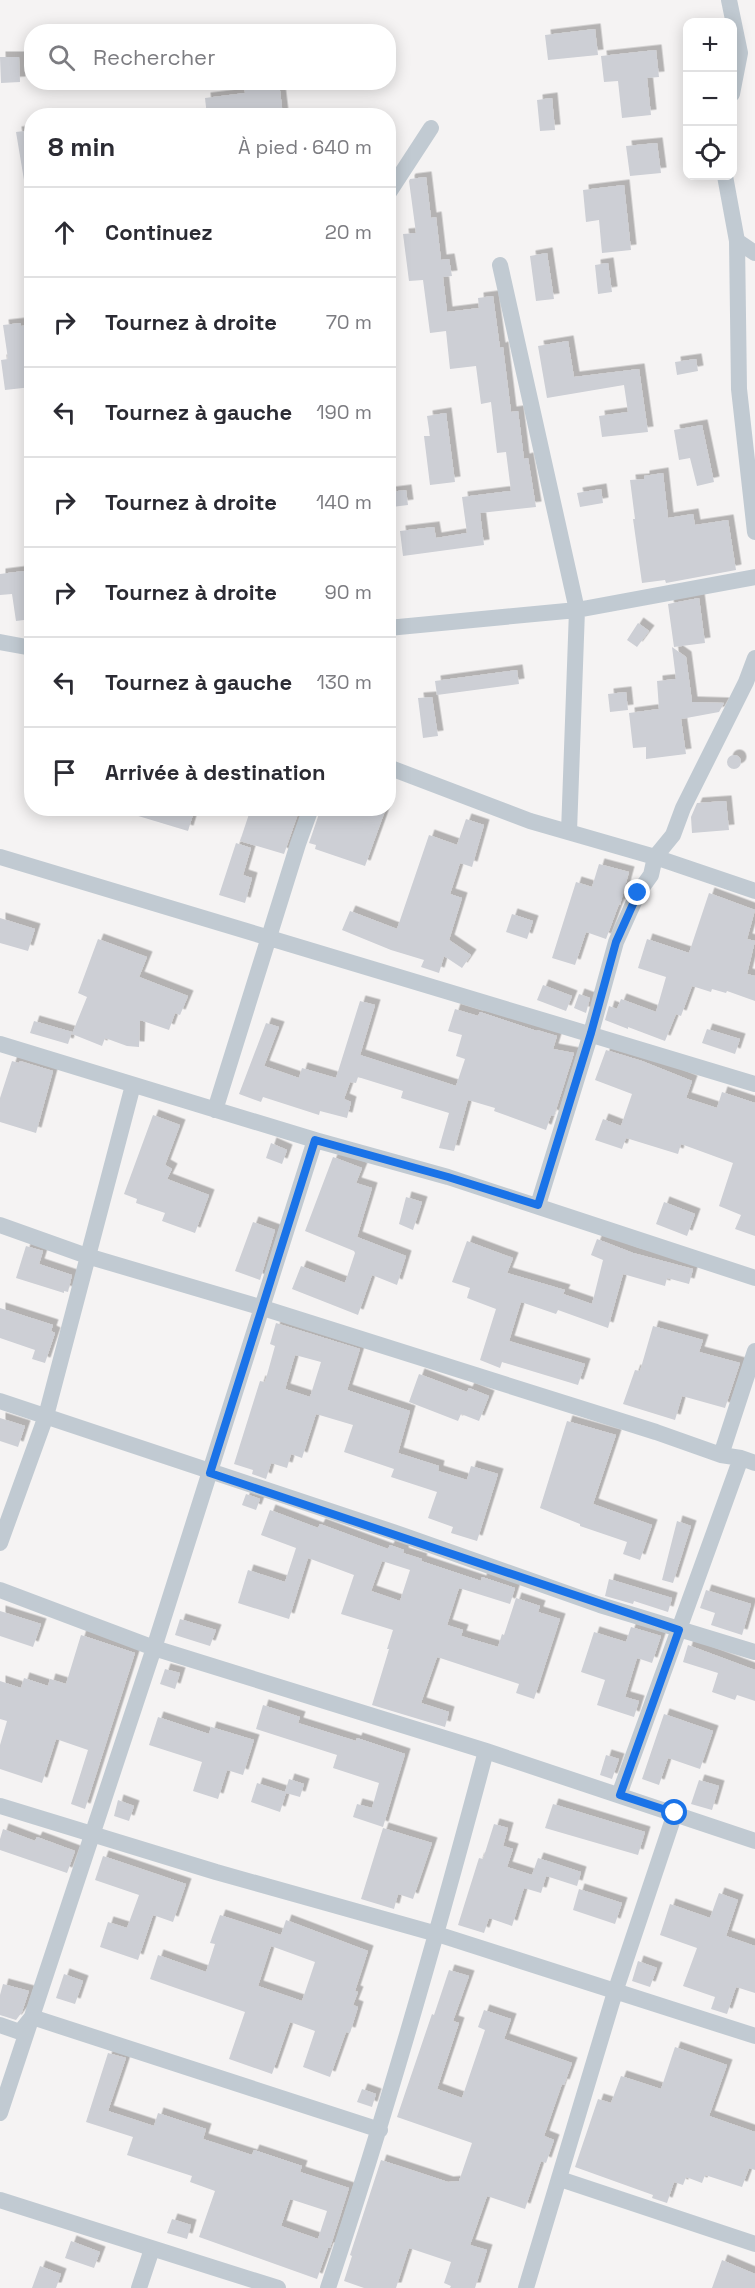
<!DOCTYPE html>
<html lang="fr">
<head>
<meta charset="utf-8">
<style>
  body { margin:0; font-family:"Space Grotesk",sans-serif; background:#f7f7f7; color:#2b2b33 }
  .controls { position:absolute; right:18px; top:18px; display:grid; overflow:hidden; border-radius:12px; box-shadow:0 3px 15px #0003 }
  .controls button { width:54px; height:54px; display:grid; place-items:center; padding:0; border:0; border-bottom:2px solid #e1e1e2; background:#fff; color:#2b2b33; font:30px sans-serif }
  .stop { position:absolute; width:18px; height:18px; margin:-14px; border:4px solid #1a73e8; border-radius:50%; background:#fff }
  .stop.end { background:#1a73e8; border-color:#fff; box-shadow:0 2px 6px #0008 }
  .list { margin:0; padding:0; list-style:none }
  h2 { display:flex; justify-content:space-between; align-items:center; height:78px; margin:0; padding:0 24px; font-size:26px }
  h2 small { font-size:20px; font-weight:400; color:#7c7c81 }
  .list li { display:grid; grid-template-columns:39px 1fr auto; gap:18px; align-items:center; box-sizing:border-box; height:90px; padding:0 24px; border-top:2px solid #e1e1e2 }
  .list b { display:block; font-size:22px; white-space:nowrap }
  .list em { font-size:20px; font-style:normal; color:#7c7c81 }
  .icon { flex:none; width:33px; height:33px; fill:none; stroke:currentColor; stroke-width:2; stroke-linecap:round; stroke-linejoin:round }
  .map { position:relative; flex:none; width:755px; height:2288px; overflow:hidden }
  .search { position:absolute; background:#fff; box-shadow:0 3px 15px #0003; left:24px; top:24px; width:372px; height:66px; display:flex; align-items:center; gap:15px; box-sizing:border-box; padding:0 21px; border-radius:24px; color:#7c7c81; font-size:22px }
  .panel { position:absolute; background:#fff; box-shadow:0 3px 15px #0003; left:24px; top:108px; width:372px; height:708px; border-radius:24px }
  .map>svg:first-child { display:block }
</style>
</head>
<body>
<div class="map">
<svg width="755" height="2288" viewBox="0 0 755 2288">
  <defs>
    <filter id="shadow"><feDropShadow dx="5.5" dy="-5.5" stdDeviation="0" flood-color="#0004"/></filter>
  </defs>
  <rect width="100%" height="100%" fill="#f5f3f3"/>
  <!-- building -->
  <path fill="#cdcfd5" fill-rule="evenodd" filter="url(#shadow)" d="M595,29l3,26 -50,5 -3,-25z
    M656,50l3,27 -12,1 4,37 -29,3 -4,-37 -14,1 -3,-26z
    M0,57h19l1,25 -19,1z
    M244,82h35l4,34h-76l-2,-18 40,-5z
    M552,98l3,32 -15,1 -3,-31z
    M32,130v49l-8,1 -8,-48z
    M657,143l4,30 -31,3 -4,-30z
    M426,177l5,41 5,-1 5,43 8,-1 3,17 -9,1 4,35 32,-4 -1,-10 15,-2 7,52 3,-1 8,65 7,-1 6,48 4,-1 8,49 -56,6 4,32 -81,11 -3,-25 34,-4 2,11 31,-5 -5,-36 49,-6 -5,-39 -9,1 -6,-51 -10,2 -5,-38 -26,3 -4,-38 -16,2 -7,-53 -14,1 -6,-47 13,-1 -7,-52 1,-2z
    M624,185l7,65 -29,3 -3,-33 -13,2 -3,-32z
    M547,253l7,46 -18,2 -6,-45z
    M608,263l4,29 -14,2 -3,-29z
    M21,323v3l11,-1v62l-27,3 -4,-30 7,-1 -5,-34z
    M568,341l6,36 65,-8 9,63 -46,5 -3,-21 29,-4 -4,-27 -77,13 -9,-52z
    M696,359l2,12 -21,4 -2,-13z
    M446,413l9,69 -25,3 -6,-49h6l-3,-20z
    M702,425l12,57 -17,4 -7,-28 -11,2 -5,-30z
    M663,473l5,45 25,-4 2,11 33,-5 8,50 -70,13 -1,-3 -23,3 -9,-64h2l-5,-39 14,-1v-3z
    M601,489l2,14 -23,4 -3,-14z
    M406,490l2,15 -16,2 -2,-15z
    M32,570v49l-16,2 -4,-27 -12,1v-21z
    M699,598l6,45 -31,4 -6,-43z
    M638,623l11,8 -12,16 -10,-7z
    M672,647l14,10 6,45 32,1 -5,9 -38,7 5,35 -40,5v-12l-13,1 -4,-35 30,-4 -2,-28 19,-2z
    M517,670l2,14 -82,11 -2,-14z
    M626,692l2,18 -18,2 -2,-18z
    M432,697l6,39 -15,2 -5,-40z
    M727 762a7 7 0 1 1 14 0a7 7 0 1 1-14 0Z
    M726,801l3,29 -37,3 -1,-16 6,-14z
    M126,808h69l-7,23 -63,-19z
    M251,808h49l-16,46 -44,-13z
    M321,808h65l-21,58 -50,-17 1,-4 -7,-2z
    M466,819l18,6 -12,42 -12,-4 -10,31 12,4 -13,42 22,15 -9,13 -18,-12 -5,17 -18,-6 3,-7 -33,-10 -49,-20 8,-19 47,18 32,-94 28,10z
    M236,843l15,5 -8,27 9,3 -7,25 -26,-8z
    M599,864l30,8 -9,33 -1,-1 -13,35 -20,-7 -11,33 -23,-7 24,-76 16,5z
    M709,893l46,17 -8,29 8,2 -8,33 8,2v25l-28,-10 -1,2 -14,-4 -1,3 -19,-6 -11,30 -5,-2 -11,27 -37,-14v2l-23,-9 4,-14 8,3 4,-10 35,13 10,-35 -28,-9 9,-29 42,14z
    M512,914l21,7 -6,18 -21,-7z
    M0,918l35,11 -7,22 -28,-8z
    M98,939l49,18 -8,20 49,19 -8,19 -5,-2 -6,17 -29,-10 -1,27 -12,-1 -22,-8 -3,8 -30,-12 15,-37 -9,-4z
    M543,985l29,11 -6,15 -29,-11z
    M579,994l11,4 -4,15 -12,-5z
    M360,1001l15,4 -15,50 96,31 9,-27 -9,-3 6,-21 -14,-4 7,-22 23,7 2,-4 57,19v-1l20,6 -4,13 21,4 -20,63 -3,-1 -5,15 -52,-19 1,-3 -27,-8 -14,51 -15,-3 10,-35 -48,-15 2,-7 -45,-14 -2,6 -6,-1 -6,17 7,3 -4,16 -27,-7 -1,4 -56,-18 -2,5 -22,-8 27,-71 13,4 -15,39 35,12 3,-10 34,10z
    M34,1021l38,11 -4,12 -38,-11z
    M707,1029l33,10 -5,15 -33,-11z
    M606,1050l36,11 50,20 -6,17 31,10 5,-16 33,11v133l-20,-7 6,-14 -22,-9 14,-43 -52,-19 -3,10 -52,-16 -4,11 -27,-9 8,-21 18,7 11,-32 -37,-14z
    M12,1061l7,2 1,-2 33,10 -17,62 -36,-11v-24z
    M153,1115l27,10 -15,40 7,4 -5,10 42,16 -14,38 -33,-12 3,-8 -29,-10 1,-4 -13,-5z
    M271,1143l16,7 -5,14 -16,-6z
    M333,1157l29,11 -6,15 16,5 -15,49 49,19 -9,29 -25,-10 -14,40 -66,-26 9,-23 44,17 10,-30 -1,-2 -49,-20z
    M406,1197l16,5 -9,28 -14,-6z
    M664,1202l31,12 -8,22 -31,-12z
    M253,1222l22,8 -15,50 -25,-9z
    M597,1239l36,14 60,16 -4,15 -22,-6 -2,8 -42,-12 -15,54 -50,-18 -2,4 -35,-12 -12,39 76,23 -7,21 -76,-23 -2,6 -20,-8 16,-51 -29,-11 3,-10 -18,-6 15,-41 46,17 -6,15 58,17 -2,4 29,10 11,-44 -12,-5z
    M26,1246l17,5 -4,13 33,11 -4,17 -4,-1v2l-48,-15z
    M0,1308l53,17 -2,6 4,2 -10,30 -13,-4 3,-9 -35,-12z
    M276,1323l84,26 -13,41 63,21 -12,42 41,13 -1,5 29,9 4,-14 27,8 -21,67 -26,-8 2,-6 -25,-9 9,-26 -46,-15 3,-8 -50,-17 9,-27 -37,-11 -14,44 -11,-4 -4,14 -16,-5 -5,16 -14,-5 1,-4 -19,-6 26,-83 5,1 10,-36 -5,-2zM295,1355l26,7 -11,35 -25,-8z
    M653,1326l50,14 -4,12 41,11 -15,45 -43,-12 -7,24 -52,-16 12,-34 5,1z
    M419,1374l48,18 2,-4 20,8 -10,25 -18,-7 -3,7 -49,-19z
    M0,1418l25,8 -7,21 -18,-6z
    M567,1421l49,14 -23,69 59,21 -12,35 -17,-6 4,-12 -47,-16v-2l-40,-16z
    M246,1494l14,5 -4,11 -14,-5z
    M270,1510l48,18 2,-4 68,25 2,-4 14,5 -1,3 19,6 -1,2 60,20 1,-4 33,11 -5,16 -51,-16 -12,37 16,5 -2,6 37,11 4,-13 2,1 12,-37 24,8 -2,6 22,7 -26,80 -18,-6 3,-9 -82,-27 -16,46 28,9 -4,15 -73,-22 17,-56h-2l6,-19 -52,-16 13,-39 -46,-17 -19,61 -51,-16 10,-33 37,12 11,-34 -35,-13zM382,1561l28,9 -10,31 -29,-10z
    M677,1521l14,5 -18,57 -11,-3z
    M609,1579l63,19 -4,14 -34,-11 -1,3 -28,-8z
    M706,1590l45,14 -9,31 -31,-10 4,-12 -15,-5z
    M0,1611l41,13 -8,23 -33,-11z
    M180,1619l36,11 -6,16 -35,-11z
    M631,1627l30,9 -9,27 -15,-5 -12,39 14,4 -5,16 -37,-12 8,-25 -24,-8 13,-40 32,10z
    M81,1635l54,18 -50,156 -14,-5 17,-54 -32,-11 -14,44 -42,-14v-24l7,-24 -7,-2v-38l21,7 3,-10 24,8 2,-7 16,5z
    M688,1645l67,25v31l-18,-6 -2,5 -23,-8 6,-19 -35,-11z
    M165,1669l15,4 -5,16 -15,-5z
    M263,1705l37,12 -2,6 58,18 1,-3 48,16 -22,73 -30,-10 4,-13 15,4 7,-25 -46,-15 4,-13 -81,-26z
    M664,1714l49,17 -13,38 -32,-11 -9,27 -17,-6z
    M158,1717l51,17 2,-7 43,13 -11,35 -16,-5 -9,29 -25,-8 9,-29 -53,-17z
    M606,1755l13,4 -7,20 -12,-4z
    M289,1779l15,5 -4,13 -14,-4 -6,19 -29,-10 6,-19 28,9z
    M699,1780l20,6 -7,24 -21,-6z
    M118,1800l16,6 -5,15 -15,-5z
    M553,1804l92,28 -7,23 -93,-27z
    M494,1824l14,4 -5,18 10,3 -6,18 25,8 6,-17 43,14 -4,14 -31,-10 -5,17 -17,-5 -12,38 -23,-8 -5,15 -26,-8 21,-67 4,1z
    M383,1828l49,15 -19,56 -15,-5 -4,15 -33,-10z
    M3,1829l32,12 2,-4 38,14 -8,22 -67,-23v-11z
    M103,1856l83,28 -13,38 -20,-7 -15,45 -38,-13 8,-25 19,6 12,-33 -44,-15z
    M579,1889l43,14 -7,21 -42,-14z
    M719,1893l19,7 -12,36 29,10v47l-19,-6 -9,27 -16,-5 4,-12 -32,-11 14,-38 -37,-13 10,-31 40,14z
    M220,1915l61,20 5,-15 82,31 -13,40 3,1 -5,13 5,2 -8,26 -4,-1 -16,45 -27,-10 12,-36 -25,-9 -18,52 -43,-15 16,-47 -95,-33 8,-24 48,17 9,-28 -5,-1zM271,1946l44,16 -13,39 -44,-15z
    M638,1961l19,7 -7,19 -18,-6z
    M449,1970l20,6 -16,45 6,2 -22,66 25,9 23,-68 -7,-3 6,-17 27,9 -7,20 68,24 -8,22 -2,-1 -18,52 10,4 -8,23 -5,-2 -16,48 -38,-13 -17,49 17,5 -12,38h-25l1,-2 -7,-3 7,-21 -42,-14 -13,40h-32l-20,-7 8,-25 -2,-1 31,-95 67,22 11,-1 13,-38 -75,-26 35,-103 2,1z
    M64,1974l19,7 -8,23 -19,-6z
    M3,1984l26,7 -7,21 -6,8 -16,-5v-20z
    M675,2047l52,18 -18,51 46,16v38l-6,-2 -7,19 -37,-12 -3,8 -16,-6 -3,8 -9,-3 -7,21 -15,-5 1,-3 -78,-28 23,-68 13,4 10,-27 40,13z
    M108,2053l18,5 -18,53 46,15 4,-13 48,16 -3,10 49,16 2,-5 48,16 -2,6 49,16 -19,60h-2l-11,31 -118,-42 16,-46 -25,-9 2,-6 -65,-21 6,-18 -47,-15zM290,2199l37,12 -9,28 -37,-13z
    M362,2089l14,5 -4,13 -15,-5z
    M172,2219l19,6 -4,14 -20,-6z
    M71,2241l29,11 -6,16 -29,-10z
    M722,2260l33,14v14h-43z
    M40,2266l21,8 -5,14h-24z"/>
  <g fill="none" stroke-linecap="round" stroke-linejoin="round">
    <!-- minor -->
    <path stroke="#c1cad2" stroke-width="16" d="M729,0l11,53 -8,41
      M725,176l12,65 2,148 16,143
      M388,194l43,-66
      M737,241l18,12
      M500,265l77,345 -8,222
      M388,628l189,-18 178,-33
      M0,642l32,6
      M388,767l142,54 125,36 100,34
      M0,857l755,227
      M0,1044l315,96 133,37 307,101
      M215,1110l83,-266 13,-36
      M538,1205l53,-172 25,-91 22,-49 13,-18 4,-18 18,-22 10,-27 63,-126 9,-24
      M0,1225l87,31 176,52 393,124 65,23 20,3 14,5
      M0,1401l402,134 198,70 155,47
      M721,1455l34,-104
      M0,1543l46,-127 87,-331
      M0,1590l154,58 332,103 269,90
      M619,1795l122,-337
      M0,1806l216,66 221,62 318,102
      M0,2025l20,7 12,-15 348,113
      M0,2113l154,-465 161,-508
      M560,2179l195,65
      M0,2200l278,88
      M139,2288l13,-39
      M328,2288c59,-177 110,-356 158,-537
      M526,2288l89,-296 60,-179"/>
  </g>
  <g fill="none" stroke-linecap="round" stroke-linejoin="round">
    <!-- route -->
    <path stroke="#1a73e8" stroke-width="8" d="M638,893l-22,49 -25,91 -53,172 -90,-28 -133,-37 -105,333 469,157 -59,165 55,18"/>
  </g>
</svg>
<div class="controls">
<button>+</button>
<button>−</button>
<button><svg class="icon" aria-label="locate" viewBox="0 0 24 24"><circle cx="12" cy="12" r="6"/><path d="M12 2v4M12 18v4M2 12h4M18 12h4"/></svg></button>
</div>
<div class="stop" style="left:675px;top:1813px"></div>
<div class="stop end" style="left:638px;top:893px"></div>
<div class="search"><svg class="icon" aria-label="search" viewBox="0 0 24 24"><circle cx="10" cy="10" r="6"/><path d="M15 15l6 6"/></svg>Rechercher</div>
<section class="panel">
<h2>8 min<small>À pied · 640 m</small></h2>
<ul class="list">
<li><svg class="icon" aria-label="ahead" viewBox="0 0 24 24"><path d="M12 20V5M6 11l6-6 6 6"/></svg><div><b>Continuez</b></div><em>20 m</em></li>
<li><svg class="icon" aria-label="right" viewBox="0 0 24 24"><path d="M7 20v-9h11M14 6l5 5-5 5"/></svg><div><b>Tournez à droite</b></div><em>70 m</em></li>
<li><svg class="icon" aria-label="left" viewBox="0 0 24 24"><path d="M17 20v-9H6M10 6l-5 5 5 5"/></svg><div><b>Tournez à gauche</b></div><em>190 m</em></li>
<li><svg class="icon" aria-label="right" viewBox="0 0 24 24"><path d="M7 20v-9h11M14 6l5 5-5 5"/></svg><div><b>Tournez à droite</b></div><em>140 m</em></li>
<li><svg class="icon" aria-label="right" viewBox="0 0 24 24"><path d="M7 20v-9h11M14 6l5 5-5 5"/></svg><div><b>Tournez à droite</b></div><em>90 m</em></li>
<li><svg class="icon" aria-label="left" viewBox="0 0 24 24"><path d="M17 20v-9H6M10 6l-5 5 5 5"/></svg><div><b>Tournez à gauche</b></div><em>130 m</em></li>
<li><svg class="icon" aria-label="arrive" viewBox="0 0 24 24"><path d="M6 21V4h12l-3 4 3 4H6"/></svg><div><b>Arrivée à destination</b></div></li>
</ul>
</section>
</div>
</body>
</html>
